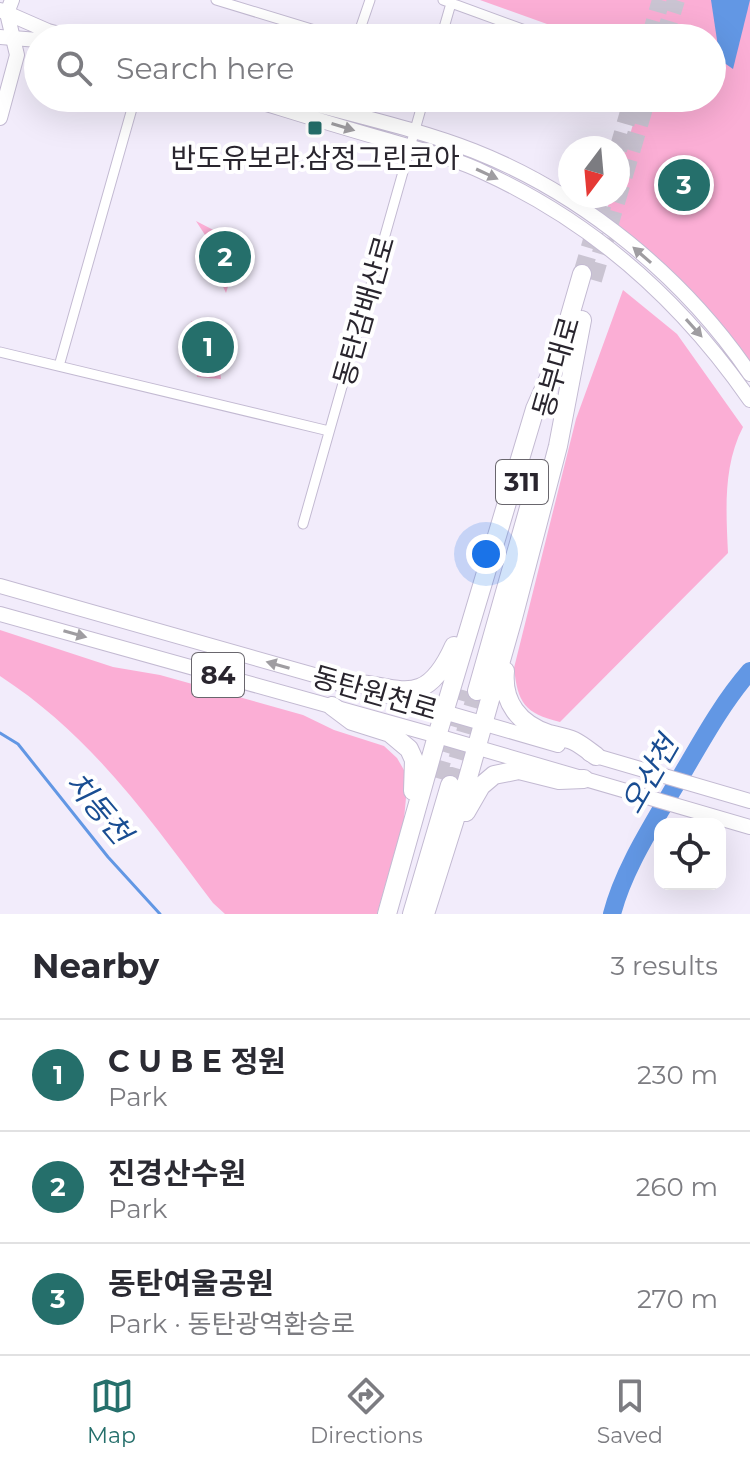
<!DOCTYPE html>
<html lang="en">
<head>
<meta charset="utf-8">
<style>
  body { margin:0; font-family:Montserrat,"Noto Sans KR",sans-serif; background:#f2f2f3; color:#2b2b33 }
  .controls { position:absolute; right:24px; bottom:24px; display:grid; overflow:hidden; border-radius:16px; box-shadow:0 8px 32px #0002 }
  .controls button { width:72px; height:72px; display:grid; place-items:center; padding:0; border:0; border-bottom:2px solid #e1e1e2; background:#fff; color:#2b2b33; font:40px sans-serif }
  .compass { position:absolute; left:558px; top:136px; width:72px; height:72px; border-radius:50%; background:#fff; box-shadow:0 8px 32px #0002; rotate:196deg }
  .you { position:absolute; left:486px; top:554px; width:28px; height:28px; margin:-20px; border:6px solid #fff; border-radius:50%; background:#1a73e8; box-shadow:0 0 0 12px #1a73e833 }
  .badge { display:grid; place-items:center; width:52px; height:52px; border-radius:50%; background:#256f6b; color:#fff; font-size:26px; font-weight:700 }
  .pin { position:absolute; translate:-50% -50%; border:4px solid #fff; box-shadow:0 2px 8px #0006 }
  .list { margin:0; padding:0; list-style:none }
  h2 { display:flex; justify-content:space-between; align-items:center; height:104px; margin:0; padding:0 32px; font-size:34px }
  h2 small { font-size:26px; font-weight:400; color:#7c7c81 }
  .list li { display:grid; grid-template-columns:52px 1fr auto; gap:24px; align-items:center; box-sizing:border-box; height:112px; padding:0 32px; border-top:2px solid #e1e1e2 }
  .list b { display:block; font-size:30px; white-space:nowrap }
  .list p { margin:0; font-size:26px; white-space:nowrap; color:#7c7c81 }
  .list em { font-size:26px; font-style:normal; color:#7c7c81 }
  .icon { flex:none; width:44px; height:44px; fill:none; stroke:currentColor; stroke-width:2; stroke-linecap:round; stroke-linejoin:round }
  .map { position:relative; flex:none; width:750px; height:914px; overflow:hidden }
  .search { position:absolute; background:#fff; box-shadow:0 8px 32px #0002; left:24px; right:24px; top:24px; height:88px; display:flex; align-items:center; gap:20px; box-sizing:border-box; padding:0 28px; border-radius:44px; color:#7c7c81; font-size:30px }
  .sheet { height:440px; background:#fff }
  nav { display:flex; justify-content:space-around; align-items:center; box-sizing:border-box; height:112px; border-top:2px solid #e1e1e2; background:#fff; font-size:22px; color:#7c7c81 }
  nav a { display:grid; justify-items:center; gap:4px }
  nav .on { color:#256f6b }
  .map>svg:first-child { display:block }
</style>
</head>
<body>
<div class="map">
<svg width="750" height="914" viewBox="0 0 750 914">
  <rect width="100%" height="100%" fill="#f2ecfb"/>
  <!-- green -->
  <path fill="#fbaed5" d="M480,0h270v363l-31,-39 -114,-108 6,-20h7v-22l23,-76h71v-60h-126z
    M196,221l33,17 7,23 -10,32 -13,-28 3,-13z
    M623,290l54,44 66,93c-20,39 -17,83 -15,126l-168,169c-36,-9 -42,-19 -46,-54l62,-249z
    M191,321l36,13 -8,27 2,18 -24,-2z
    M0,630l113,37 47,8 143,40 31,15 50,16 13,12 11,19 -4,42 -27,95h-152l-12,-11c-65,-86 -121,-167 -213,-227z"/>
  <!-- water -->
  <path fill="#6297e4" d="M711,0h39l-17,69 -13,-9z"/>
  <g fill="none" stroke-linecap="round" stroke-linejoin="round">
    <!-- stream -->
    <path stroke="#6297e4" stroke-width="3" d="M0,733l18,11 90,113 52,57"/>
    <!-- river -->
    <path stroke="#6297e4" stroke-width="18" d="M612,914c11,-43 38,-85 60,-123 25,-41 46,-83 78,-120"/>
    <!-- highway-tunnel -->
    <path stroke="#cac4d2" stroke-width="18" stroke-dasharray="18 9" stroke-linecap="butt" d="M650,38l11,-38
      M664,38l12,-38
      M618,150l15,-52
      M582,274l23,-78
      M593,280l54,-182
      M437,778l26,-88
      M450,785l27,-94"/>
    <defs>
      <path id="street" d="M216,0l125,38
        M443,0l104,38
        M357,38l13,-38
        M441,38l11,-38
        M0,352l329,79
        M59,366l76,-268
        M303,524l121,-426"/>
      <path id="secondary" d="M0,10l48,21 26,7
        M0,37l38,3
        M247,98c46,14 93,29 140,42 33,10 67,18 98,33 109,50 197,129 265,227
        M292,98c60,17 123,30 182,53 109,43 210,126 276,223"/>
      <path id="primary" d="M0,118l17,-63 -10,-42 5,-13
        M0,586l346,98
        M0,614l427,119 323,94
        M378,693l180,52
        M589,754l161,47"/>
      <path id="highway" d="M555,367l27,-93
        M505,671c-3,31 14,53 44,63 8,2 18,4 25,7 8,4 15,10 22,15
        M339,682c58,1 84,33 115,-36
        M477,691l55,-194
        M332,706l20,15 38,12 19,16 5,11 -1,31
        M466,812l15,-26 13,-11 25,-5 40,10 25,-1
        M387,914l50,-178 98,-327 23,-52
        M412,914l38,-129
        M425,914l42,-133 46,-163 45,-172 24,-126"/>
    </defs>
    <!-- street casing -->
    <use href="#street" stroke="#c3bad2" stroke-width="11"/>
    <!-- secondary casing -->
    <use href="#secondary" stroke="#c3bad2" stroke-width="16"/>
    <!-- primary casing -->
    <use href="#primary" stroke="#c3bad2" stroke-width="16"/>
    <!-- highway casing -->
    <use href="#highway" stroke="#c3bad2" stroke-width="20"/>
    <!-- street -->
    <use href="#street" stroke="#fff" stroke-width="9"/>
    <!-- secondary -->
    <use href="#secondary" stroke="#fff" stroke-width="14"/>
    <!-- primary -->
    <use href="#primary" stroke="#fff" stroke-width="14"/>
    <!-- highway -->
    <use href="#highway" stroke="#fff" stroke-width="18"/>
  </g>
  <!-- one-way arrows -->
  <defs><path id="oneway-solid" d="M-6-.8H1V-3.2L6.5 0L1 3.2V.8H-6Z" transform="scale(2)"/></defs>
  <g fill="#9f9da1">
    <use href="#oneway-solid" transform="translate(343 127) rotate(17)"/>
    <use href="#oneway-solid" transform="translate(487 174) rotate(25)"/>
    <use href="#oneway-solid" transform="translate(642 255) rotate(-139)"/>
    <use href="#oneway-solid" transform="translate(694 328) rotate(48)"/>
    <use href="#oneway-solid" transform="translate(75 634) rotate(16)"/>
    <use href="#oneway-solid" transform="translate(278 665) rotate(-164)"/>
  </g>
  <!-- markers -->
  <rect fill="#256f6b" stroke="#fff" stroke-width="3" x="307" y="120" width="16" height="16" rx="4"/>
  <g text-anchor="middle" stroke-width="8" stroke-linejoin="round" paint-order="stroke">
    <!-- shield labels -->
    <g fill="#fff" stroke="#69666d" stroke-width="2">
      <rect x="496" y="460" width="52" height="44" rx="6"/>
      <rect x="192" y="653" width="52" height="44" rx="6"/>
    </g>
    <g font-size="26" font-weight="bold" fill="#29252e">
      <text x="522" y="491">311</text>
      <text x="218" y="684">84</text>
    </g>
    <!-- poi labels -->
    <g font-size="28" fill="#29252e" stroke="#fff">
      <text x="315" y="168">반도유보라.삼정그린코아</text>
    </g>
    <!-- street labels -->
    <g font-size="28" fill="#29252e" stroke="#fff">
      <text transform="translate(364 311) rotate(-74)" y="10">동탄감배산로</text>
      <text transform="translate(556 367) rotate(-74)" y="10">동부대로</text>
      <text transform="translate(375 693) rotate(16)" y="10">동탄원천로</text>
    </g>
    <!-- water labels -->
    <g font-size="30" font-style="italic" fill="#194d92" stroke="#fff">
      <text transform="translate(650 775) rotate(-60)" y="10">오산천</text>
      <text transform="translate(98 808) rotate(50)" y="10">치동천</text>
    </g>
  </g>
</svg>
<div class="controls">
<button><svg class="icon" aria-label="locate" viewBox="0 0 24 24"><circle cx="12" cy="12" r="6"/><path d="M12 2v4M12 18v4M2 12h4M18 12h4"/></svg></button>
</div>
<svg class="compass" viewBox="-18 -18 36 36"><path d="M0-13l5 13h-10z" fill="#e53935"/><path d="M0 13l5-13h-10z" fill="#7c7c81"/></svg>
<div class="you"></div>
<div class="pin badge" style="left:208px;top:347px">1</div>
<div class="pin badge" style="left:225px;top:257px">2</div>
<div class="pin badge" style="left:684px;top:185px">3</div>
<div class="search"><svg class="icon" aria-label="search" viewBox="0 0 24 24"><circle cx="10" cy="10" r="6"/><path d="M15 15l6 6"/></svg>Search here</div>
</div>
<section class="sheet">
<h2>Nearby<small>3 results</small></h2>
<ul class="list">
<li><span class="badge">1</span><div><b>C U B E 정원</b><p>Park</p></div><em>230 m</em></li>
<li><span class="badge">2</span><div><b>진경산수원</b><p>Park</p></div><em>260 m</em></li>
<li><span class="badge">3</span><div><b>동탄여울공원</b><p>Park · 동탄광역환승로</p></div><em>270 m</em></li>
</ul>
</section>
<nav>
<a class="on"><svg class="icon" aria-label="map" viewBox="0 0 24 24"><path d="M3 6l6-2 6 2 6-2v14l-6 2-6-2-6 2zM9 4v14M15 6v14"/></svg>Map</a>
<a><svg class="icon" aria-label="directions" viewBox="0 0 24 24"><path d="M12 3l9 9-9 9-9-9zM9 14v-3h6M13 9l2 2-2 2"/></svg>Directions</a>
<a><svg class="icon" aria-label="saved" viewBox="0 0 24 24"><path d="M7 4h10v16l-5-4-5 4z"/></svg>Saved</a>
</nav>
</body>
</html>
